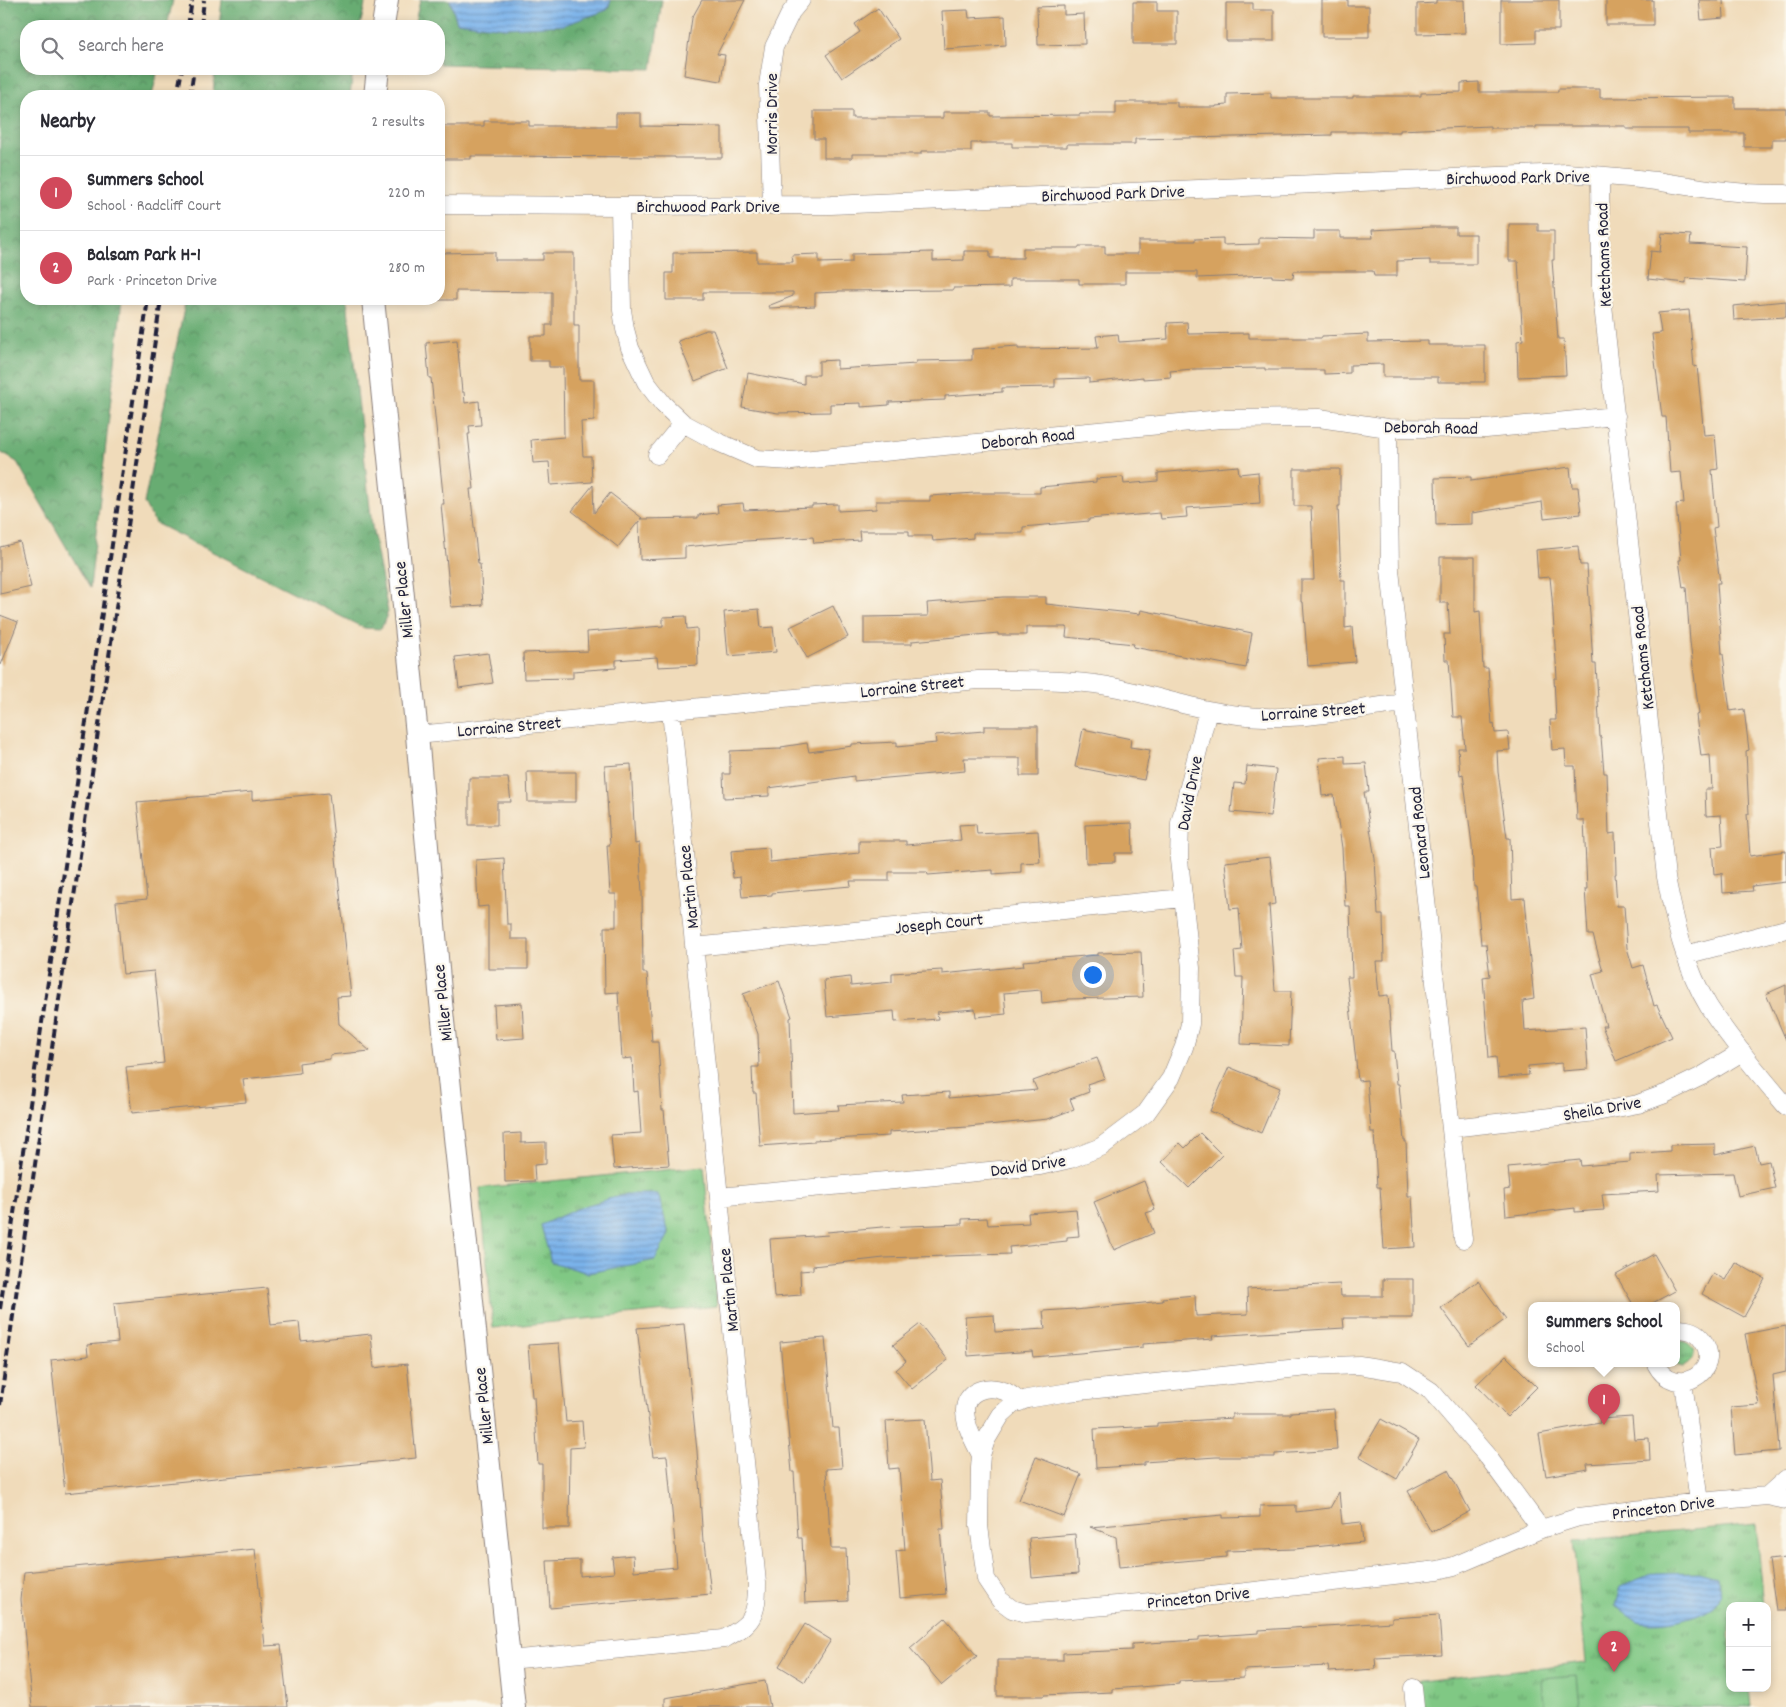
<!DOCTYPE html>
<html lang="en">
<head>
<meta charset="utf-8">
<style>
  body { margin:0; font-family:Dekko,sans-serif; background:#f7f7f7; color:#2b2b33 }
  .controls { position:absolute; right:15px; bottom:15px; display:grid; overflow:hidden; border-radius:10px; box-shadow:0 2px 8px #0003 }
  .controls button { width:45px; height:45px; display:grid; place-items:center; padding:0; border:0; border-bottom:1px solid #e1e1e2; background:#fff; color:#2b2b33; font:25px sans-serif }
  .you { position:absolute; left:1092px; top:974px; width:18px; height:18px; margin:-12px; border:4px solid #fff; border-radius:50%; background:#1a73e8; box-shadow:0 0 0 8px #1a73e833 }
  .badge { display:grid; place-items:center; width:32px; height:32px; border-radius:50%; background:#d1495b; color:#fff; font-size:16px; font-weight:700 }
  .pin { position:absolute; translate:-50% -41px; filter:drop-shadow(0 1px 2px #0008) }
  .pin::after { content:''; position:absolute; top:26px; width:18px; height:15px; background:inherit; clip-path:polygon(0 0,100% 0,50% 100%) }
  .popup { position:absolute; left:1528px; top:1302px; width:152px; height:65px; box-sizing:border-box; display:grid; place-content:center; border-radius:10px; background:#fff; filter:drop-shadow(0 1px 4px #0005); font-size:16px; white-space:nowrap; color:#7c7c81 }
  .popup b { font-size:19px; color:#2b2b33 }
  .popup::after { content:''; position:absolute; left:50%; top:100%; margin-left:-10px; border:10px solid transparent; border-top-color:#fff }
  .list { margin:0; padding:0; list-style:none }
  h2 { display:flex; justify-content:space-between; align-items:center; height:65px; margin:0; padding:0 20px; font-size:21px }
  h2 small { font-size:16px; font-weight:400; color:#7c7c81 }
  .list li { display:grid; grid-template-columns:32px 1fr auto; gap:15px; align-items:center; box-sizing:border-box; height:75px; padding:0 20px; border-top:1px solid #e1e1e2 }
  .list b { display:block; font-size:19px; white-space:nowrap }
  .list p { margin:0; font-size:16px; white-space:nowrap; color:#7c7c81 }
  .list em { font-size:16px; font-style:normal; color:#7c7c81 }
  .icon { flex:none; width:28px; height:28px; fill:none; stroke:currentColor; stroke-width:2; stroke-linecap:round; stroke-linejoin:round }
  .map { position:relative; flex:none; width:1786px; height:1707px; overflow:hidden }
  .search { position:absolute; background:#fff; box-shadow:0 2px 8px #0003; left:20px; top:20px; width:425px; height:55px; display:flex; align-items:center; gap:12px; box-sizing:border-box; padding:0 18px; border-radius:20px; color:#7c7c81; font-size:19px }
  .panel { position:absolute; background:#fff; box-shadow:0 2px 8px #0003; left:20px; top:90px; width:425px; height:215px; border-radius:20px }
  .map>svg:first-child { display:block }
</style>
</head>
<body>
<div class="map">
<svg width="1786" height="1707" viewBox="0 0 1786 1707">
  <defs>
    <pattern id="grass-tufts" width="24" height="20" patternUnits="userSpaceOnUse" patternTransform="scale(1.25)"><rect width="24" height="20" fill="#80c884"/><path d="M3 7l-1-3M5 7V3M7 7l1-3M15 17l-1-3M17 17v-4M19 17l1-3" fill="none" stroke="#68a26d"/></pattern>
    <pattern id="forest-crowns" width="20" height="18" patternUnits="userSpaceOnUse" patternTransform="scale(1.25)"><rect width="20" height="18" fill="#68ac72"/><path d="M2 6a3 3 0 1 1 6 0M12 15a3 3 0 1 1 6 0" fill="none" stroke="#558c5f"/></pattern>
    <pattern id="water-rules" width="6" height="5" patternUnits="userSpaceOnUse" patternTransform="scale(1.25)"><rect width="6" height="5" fill="#7ab2ea"/><path d="M0 2.5h6" fill="none" stroke="#6490bf"/></pattern>
  </defs>
  <rect width="100%" height="100%" fill="#fbf7ec"/>
  <filter id="ink" filterUnits="userSpaceOnUse"><feTurbulence type="fractalNoise" baseFrequency=".02" numOctaves="2"/><feDisplacementMap in="SourceGraphic" scale="10" xChannelSelector="R" yChannelSelector="G"/><feConvolveMatrix kernelMatrix="1 2 1 2 8 2 1 2 1" color-interpolation-filters="sRGB"/></filter>
  <filter id="wash" filterUnits="userSpaceOnUse"><feTurbulence type="fractalNoise" baseFrequency=".0096" numOctaves="4" result="noise"/><feDisplacementMap in="SourceGraphic" scale="20" xChannelSelector="R" yChannelSelector="G"/><feGaussianBlur stdDeviation="1.12" result="paint"/><feColorMatrix in="noise" values="0 0 0 0 0 0 0 0 0 0 0 0 0 0 0 0 0 1.4 0 .05"/><feComposite in="paint" operator="in"/></filter>
  <g filter="url(#wash)">
    <rect width="100%" height="100%" fill="#f0dbba"/>
    <!-- grass -->
    <path fill="url(#grass-tufts)" stroke="#517560" d="M704,1166l13,140 -224,22 -13,-140z
      M1680,1341c16,1 20,20 3,26l-10,-3h3l1,-22z
      M1756,1524l8,82h-34v82h19l2,19h-336l-3,-25 174,-20 -12,-121z"/>
    <!-- forest -->
    <path fill="url(#forest-crowns)" stroke="#456756" d="M0,0h173l-6,26h-141v43h132l-6,27h-126v203h96l-32,289 -73,-126 -17,-10z
      M222,0h144l-6,26h-141z
      M420,0h30l7,22 150,-12 4,-10h51l-10,69 -213,-5v-38h-25z
      M215,69h138l-3,27h-137z
      M186,299h161l25,227 16,86 -7,17 -17,-1 -209,-105 -11,-20z"/>
    <!-- garden -->
    <path fill="#80c884" stroke="#517560" d="M1576,1675l3,31 -35,1 -2,-29z"/>
    <!-- water -->
    <path fill="url(#water-rules)" stroke="#4e6a92" d="M450,0h161l-4,10 -43,15 -59,3 -48,-6z
      M626,1194h32l11,40 -14,26 -67,13 -37,-11 -10,-37 40,-18z
      M1698,1572l19,5c2,9 5,18 -1,26 -12,15 -61,24 -78,18 -7,-3 -15,-10 -23,-15l5,-20 35,-13z"/>
    <g id="blocks">
      <!-- building -->
      <path fill="#d6a25f" d="M702,0h43l-28,54 8,1 -4,26 -37,-6 8,-57z
        M1322,0h26v6h21v31h-47z
        M1436,0h28l1,33 -48,1v-30l19,-1z
        M1501,0h58v30h-23v13l-35,1z
        M1606,0h47v25h-47z
        M1699,0h24l1,18 -23,2z
        M1133,2h24v9h20v33h-44z
        M1226,3h27v7h21v31h-48z
        M1064,6v9l20,-1 1,30 -47,1 -1,-38z
        M878,8l21,31 -57,39 -16,-23 34,-23 -5,-8z
        M968,10l1,8 36,-2 1,29 -62,4 -2,-38z
        M1479,82v10h79v-3h42v9l135,-1v11h51v31h-14v8h-28v-14h-56v-4h-62v-3h-90v2h-46v-2l-90,4v2h-68v3l-197,4v5h-68v3h-55v-4h-41v8h-50v3h-69v4h-28v-19h-10v-28h38v7h91v-6h47v4l90,-1v-1h36v-12h61v5h39v-1l11,-1v-11l44,-1v5h82v-2h68v-3l40,-1v-9z
        M616,113h25v13l81,1v31h-47v-1l-204,-1v3h-32v-33h45v-5h45v5h87z
        M1509,224h29v7h16v29h-2l6,79h6l2,36 -48,2 -1,-36 6,-1 -5,-79h-9z
        M1430,227h26v7h20v30h-46v-4l-33,1v15h-23l-1,-5h-79l-1,7 -21,-1v-2l-75,3v-6h-72v12h-46v-5h-69v8l-57,1v2l-115,1v1l-23,1v13l-46,2 -1,-2 25,-10v-4h-90v8h-37v-27h7v-20l84,-1v10h36l-1,-7 27,-1v9l33,-1v-8l81,-2v9l31,-1v-9h26v7h33v-10h56v-2h26v8h33v-13h57v-2l28,-1v7l36,-1v-6l55,1v-8h26v7h33l-1,-8z
        M1662,233l29,2 -1,9 57,3 -2,35 -59,-4v5l-38,-4 3,-28 9,1z
        M495,252v8h48v-7h31v72h5v55h15v41l-13,1 2,34h8l1,26 -41,3 -2,-23 -16,1 -2,-23 33,-3 -1,-70h-14v-6h-19v-25h16v-11h6v-33l-96,-1v9h-17v-47z
        M1786,301v16l-52,3 -1,-14z
        M1689,310l5,57 3,-1 7,69 11,-1 3,35 -6,1 5,57 -4,1 7,55h-3l5,71h1l7,57 14,-2 5,41 -3,1 3,63h-2l3,42 36,-5v31l-34,4 1,5 -30,2 -1,-20 -8,1 -2,-27 11,-1 -2,-31 -15,1 -1,-27h7l-2,-34 -9,1 -5,-41 3,-1 -9,-72 -4,-55 -3,1 -4,-28h2l-5,-56 8,-1 -3,-31 -11,1 -4,-56h-4l-7,-56 -3,-27 9,-1 -3,-20z
        M1187,322l1,12 61,-1v5h73v-2l46,-2v8l60,-1v4h57v37h-47v-5h-55v-13l-33,1v8l-26,1v-4h-59v-2l-72,1 -23,2 1,6 -28,2v-2l-54,6v-5l-34,1v8l-53,1v4l-57,4v4l-56,2v3l-28,2v-4l-31,1v8l-52,1 -36,-6 6,-34 56,11v-9h15v-14l18,-1v9l79,-5v-3l56,-1v-11l46,-3v3l80,-1 -2,-12 22,-2 1,8 49,-3 -1,-16z
        M706,330h7l15,38 -33,13 -17,-40z
        M457,340l5,52h2l1,11 14,-2 2,24 -12,1 1,8h-2l6,55h-4l8,75h2l3,41 -32,2 -10,-103h3l-13,-126h-2l-3,-35z
        M1238,466l1,8 19,-2 2,31 -74,5 1,9 -26,2 -1,-6 -71,6v2l-66,6v6h-50v5l-40,3 -1,-5h-23v-5h-50l1,9 -46,3 -1,-6 -67,4 -61,6v11l-45,2 -1,-39 -21,26 -46,-36 21,-26 1,28 16,-20 32,25 -2,1 58,-1v-3l20,-2 -1,-8 26,-2 1,7 68,-3v-2l26,-1v7l38,-2v-8h54v-5l45,-3h65v-6l56,-5v-3l27,-2 1,7 34,-3v-8z
        M1570,467l2,20h6l3,27 -37,4 -2,-16 -70,11v11l-36,1 -1,-47 36,-1v4z
        M1294,469h46v37h-2l3,74h4v48l7,-1 3,35 -47,4 -5,-64h-2v-22h13l-3,-74h-17z
        M20,542l11,45 -31,7v-47z
        M1578,546l2,19h7l6,99h3l4,73h1l3,36h3l2,61 6,-1 1,41h-1l2,32h7l3,42 6,20 10,-3 11,41 3,-1 15,32 -56,24 -14,-35h4l-14,-52 11,-3 -10,-36h-5l-3,-46h2l-3,-69h-7l-2,-54h-9l-1,-17 -13,1 -2,-30h6l-2,-42h3l-5,-80 -2,-21 -12,1 -2,-28z
        M1440,557h35v55l5,-1 3,57h5l4,56 2,-1 1,10 13,-1 2,18 -13,1 1,21 9,66h3l2,61 13,-1 2,23h-1l8,78 -11,2 2,30 60,-4 3,42 -26,2v-8l-34,3 1,9 -31,3 -2,-21 -7,1 -6,-81 7,-1 -4,-32h-5l-5,-57h-2l-2,-42 -9,-71 -3,1 -2,-27h7l-3,-31h-9l-4,-57h-4l-1,-26h6l-2,-31h-8z
        M1003,597h43v7l94,10 1,-4 111,23 -6,35 -113,-21 1,-3 -68,-7 1,-10h-41v8h-28v-2l-86,8v3h-48v-27l64,-1 -1,-13z
        M833,606l15,31 -41,21 -17,-31z
        M759,609l2,19 12,-1 3,25 -48,4 -4,-44z
        M0,615l18,7 -17,43h-1z
        M686,616l1,13 10,-1 1,37 -40,2 -1,-10 -41,3v8l-43,3v7l-49,1 -1,-26 65,-2 -1,-19 76,-6v-9z
        M488,653l5,30 -34,5 -4,-31z
        M984,726h54v50h-18v-18h-56l1,13 -111,10v-5l-85,12v8l-45,2 -1,-24h7v-23l51,-2v-2l26,-4 2,9 43,-6v-2l45,-2v5l39,-4 -1,-8 49,-4z
        M1083,729l48,10 -1,8 20,3 -6,30 -69,-13z
        M1345,756v8l21,-1 3,29h-5l11,67 3,56h5l1,46h-8l3,35 9,-1 4,56h2l3,33h2l5,57h2l2,55h4l3,51 -31,2 -4,-62h-3l-3,-55h-3l-4,-52 -9,1 -11,-104h5l-2,-71h-5l-3,-58 -8,-53 -12,1 -3,-38z
        M631,764l4,80 4,-1 3,49 1,81h4l5,69h6l4,68h2l5,55 -55,4 -3,-34 30,-2 -3,-42 -4,1 -2,-34 -10,1 -4,-67 -13,1 -1,-66h12v-33h-6l-3,-49h3l-5,-79z
        M1247,766l29,3 -5,47 -40,-4 3,-29 11,1z
        M527,772h49v30h-48z
        M469,778h39l3,24h-14v23h-28z
        M252,792v8l77,-7 22,203 -14,1 2,27 31,27 -40,4v4l-31,4 1,10 -57,6 3,23 -114,11 -6,-46 38,-4 -10,-92 -31,3 -7,-72 31,-3 -10,-97z
        M1132,823l1,30h-18v9l-29,1 -1,-38z
        M976,824l1,10 61,-3 2,31 -19,1v9l-28,2v-4l-65,5 -1,-3h-38v9h-39l1,5 -79,7v2l-30,2 -2,-20 -7,1 -2,-27 38,-3 1,14 89,-9v-12h47v4l55,-5 -2,-15z
        M1270,857l5,47 -6,1 6,86h16l-2,55 -48,-2 2,-67h-7l-2,-26 8,-1 -3,-42 -9,1 -5,-47z
        M504,858l3,66h4v15h17v30h-40v-63l-10,1 -2,-47z
        M1141,952l2,45 -75,2v1l-26,3 -1,-13 -37,3 2,21 -30,3 -1,-8 -38,3 1,7 -43,3 -1,-11 -67,6 -3,-37 26,-3 1,9 41,-4v-9l50,-3v4l82,-8 -1,-5 75,-6v-2z
        M779,981l13,36 -2,1 3,95 46,-3 -1,-5 65,-3 -1,-7 47,-3v6l88,-8 -4,-9 64,-23 8,20 -18,6 2,8 -19,7 4,10 -26,10 -80,8 -79,5v4l-75,4v2l-54,4 -4,-53h-3l-1,-26h7l-1,-33 -15,-40z
        M1786,985v55l-20,-46z
        M522,1003l2,35 -28,2 -2,-35z
        M1229,1067l51,21 -19,45 -51,-22z
        M521,1133v10l25,-1v22l-12,1 1,16 -30,1 -1,-48z
        M1200,1133l22,22 -33,33 -27,-26 18,-19 5,5z
        M1715,1144v11l40,-9 4,17 10,-2 6,27 -37,8 -5,-23 -75,2 1,16 -57,3 2,16 -29,2v-4l-69,8 -2,-26 6,-1 -2,-22 72,-7 1,6 49,-4v-8l40,-3v-6z
        M1144,1181l11,29 -9,3 8,20 -40,17 -20,-48z
        M1076,1209l3,27 -12,1v4l-58,6 1,7 -126,4 -71,8v4l-13,1 1,24 -27,2 -4,-58 58,-4 -1,-3 55,-5 80,-3v-5l25,-1 1,7 41,-2 -1,-10z
        M1654,1254l21,37 -28,15h-13l-18,-31z
        M1735,1262l30,17 -21,38 -42,-23 11,-21 12,7z
        M1383,1279h30v39h-70l1,10 -132,8 1,3 -70,5v3l-63,6 -47,4 -1,-6 -64,5 -3,-39 29,-2 1,17 50,-3 -2,-18 32,-2v1l88,-9 -1,-3 33,-3 1,21 52,-2 -1,-25 93,-5 1,12h42z
        M1478,1281l28,38 -37,27 -28,-38z
        M267,1288l4,37 28,-3 2,19 70,-7 3,34 33,-4 9,94 -351,35 -14,-133 37,-4 -1,-11 31,-3 -4,-39z
        M684,1324l13,127 6,91h2l6,52 -161,14 -3,-47 33,-1v16l34,-3 -2,-16 21,-2 1,16 43,-4 -10,-111 -14,1 -16,-129z
        M920,1324l28,36 -36,29 -16,-19 10,-9 -13,-16z
        M1786,1326v46l-13,3 6,76 -44,4 -4,-48 28,-2 -14,-71z
        M825,1338l8,90h6l3,40 -16,1 5,80h15l2,52 -43,2 -3,-65h-4l-4,-66h-2l-12,-130z
        M559,1343l7,79 16,-1 2,26 -14,1 -1,80h-27v-64h-4l-4,-67h-2l-4,-52z
        M1506,1356l31,31 -30,30 -31,-32z
        M1334,1409l3,41 -62,4v3h-59l-72,5v3l-48,3 -2,-39 63,-3v-3l75,-5v-4h59v-2z
        M1632,1417l2,22 15,-1 1,22 -63,4 1,5 -42,7 -7,-42 61,-11v-4z
        M925,1419l5,62 10,-1 4,49h-4l6,65 -46,4 -4,-47 9,-1 -6,-82 -10,1 -3,-48z
        M1381,1419l38,21 -22,39 -38,-22z
        M1036,1457l45,17 -17,43 -45,-17z
        M1448,1470l22,41 -39,21 -23,-41z
        M1339,1492l3,32 19,-2 2,20 -68,7 -69,2v6l-107,10 -3,-30 -26,-10 133,-12v3l37,-1v-11l36,-1v7l34,-4z
        M1075,1534l3,40 -46,4 -3,-40z
        M255,1549l10,97 16,-1 7,62h-256l-11,-107 3,-28z
        M1786,1558v52h-10l-7,-50z
        M1439,1615l3,40 -67,3 1,11 -47,3 -1,-6 -84,4v8l-65,3v3l-67,5v3l-68,3v1h-47v-36h66v-7l69,-3v-6l67,-4v-3l60,-4v-3l133,-8v-4z
        M945,1618l32,38 -35,29 -32,-37z
        M805,1624l26,16 -26,42 -26,-16z
        M765,1681l5,26h-105v-9z"/>
    </g>
  </g>
  <g filter="url(#ink)">
    <use href="#blocks" fill-opacity="0" stroke="#897e7a" stroke-width="1"/>
    <g fill="none" stroke-linecap="round" stroke-linejoin="round">
      <defs>
        <path id="minor" d="M1600,176l1,111 65,590c9,45 19,91 43,130 23,35 50,67 77,99
          M439,205l181,1 211,-1 736,-32c29,2 59,4 89,8 43,7 86,14 130,13
          M772,205l-4,-120 6,-38 17,-35 10,-12
          M620,206l2,104 3,19 5,19 16,34 17,22 20,19 35,19 39,17 35,2 429,-42 98,-1 69,10 98,1 130,-13
          M1388,428l2,142 73,669
          M657,455l26,-32
          M417,735l561,-55c43,0 87,-1 130,6 52,10 103,30 157,31 46,2 94,-9 140,-14
          M694,947l489,-49
          M1685,955l101,-26
          M1451,1128l145,-16 42,-8 27,-10 37,-18 40,-24
          M719,1197l321,-31 30,-7 31,-12 45,-34 25,-35 13,-31 6,-23 1,-56 -12,-108 1,-37 28,-113
          M1656,1364c19,37 68,7 47,-23 -6,-10 -15,-12 -27,-12
          M1683,1382l16,120
          M981,1455c-7,-14 -15,-27 -16,-43 -1,-21 22,-28 39,-21 6,2 11,7 16,11
          M1767,1496l19,-17
          M1541,1529l-53,-72 -57,-66 -29,-19 -43,-7 -51,2 -239,25 -42,7 -14,5 -12,11 -15,25 -5,15 -1,13 -1,58 7,53 14,21 12,9 14,4 159,-14 253,-29 16,-4 87,-37 38,-12 120,-15 68,-6 19,4
          M509,1660l215,-21c29,-16 33,-23 33,-56l-86,-872
          M1413,1688l2,19"/>
        <path id="tertiary" d="M383,26l4,-26
          M375,96l3,-27
          M373,299l44,436 24,267 73,705"/>
      </defs>
      <!-- minor casing -->
      <use href="#minor" stroke="#897e7a" stroke-width="19"/>
      <!-- tertiary casing -->
      <use href="#tertiary" stroke="#897e7a" stroke-width="24"/>
      <!-- minor -->
      <use href="#minor" stroke="#fff" stroke-width="18"/>
      <!-- tertiary -->
      <use href="#tertiary" stroke="#fff" stroke-width="22"/>
      <!-- rail -->
      <path stroke="#22223b" stroke-width="4" stroke-dasharray="8 4" stroke-linecap="butt" d="M188,26l4,-26
        M201,26l3,-26
        M177,96l5,-27
        M190,96l4,-27
        M0,1309l148,-1010
        M0,1405l161,-1106"/>
    </g>
  </g>
  <g text-anchor="middle" stroke-width="4.5" stroke-linejoin="round" paint-order="stroke">
    <!-- street labels -->
    <g font-size="18" fill="#22223b" stroke="#fbf7ec">
      <text transform="translate(771 114) rotate(-90)" y="6">Morris Drive</text>
      <text transform="translate(1518 177) rotate(-1)" y="6">Birchwood Park Drive</text>
      <text transform="translate(1113 193) rotate(-2)" y="6">Birchwood Park Drive</text>
      <text x="708" y="212">Birchwood Park Drive</text>
      <text transform="translate(1603 255) rotate(-92)" y="6">Ketchams Road</text>
      <text transform="translate(1431 427) rotate(1)" y="6">Deborah Road</text>
      <text transform="translate(1028 438) rotate(-6)" y="6">Deborah Road</text>
      <text transform="translate(403 600) rotate(-96)" y="6">Miller Place</text>
      <text transform="translate(1642 658) rotate(-96)" y="6">Ketchams Road</text>
      <text transform="translate(912 686) rotate(-6)" y="6">Lorraine Street</text>
      <text transform="translate(1313 711) rotate(-4)" y="6">Lorraine Street</text>
      <text transform="translate(509 726) rotate(-5)" y="6">Lorraine Street</text>
      <text transform="translate(1189 793) rotate(-79)" y="6">David Drive</text>
      <text transform="translate(1419 833) rotate(-96)" y="6">Leonard Road</text>
      <text transform="translate(688 887) rotate(-96)" y="6">Martin Place</text>
      <text transform="translate(939 923) rotate(-6)" y="6">Joseph Court</text>
      <text transform="translate(442 1003) rotate(-96)" y="6">Miller Place</text>
      <text transform="translate(1602 1108) rotate(-10)" y="6">Sheila Drive</text>
      <text transform="translate(1028 1165) rotate(-8)" y="6">David Drive</text>
      <text transform="translate(728 1290) rotate(-96)" y="6">Martin Place</text>
      <text transform="translate(483 1406) rotate(-96)" y="6">Miller Place</text>
      <text transform="translate(1663 1507) rotate(-7)" y="6">Princeton Drive</text>
      <text transform="translate(1198 1597) rotate(-6)" y="6">Princeton Drive</text>
    </g>
  </g>
</svg>
<div class="controls">
<button>+</button>
<button>−</button>
</div>
<div class="you"></div>
<div class="pin badge" style="left:1604px;top:1425px">1</div>
<div class="popup"><b>Summers School</b>School</div>
<div class="pin badge" style="left:1614px;top:1672px">2</div>
<div class="search"><svg class="icon" aria-label="search" viewBox="0 0 24 24"><circle cx="10" cy="10" r="6"/><path d="M15 15l6 6"/></svg>Search here</div>
<section class="panel">
<h2>Nearby<small>2 results</small></h2>
<ul class="list">
<li><span class="badge">1</span><div><b>Summers School</b><p>School · Radcliff Court</p></div><em>220 m</em></li>
<li><span class="badge">2</span><div><b>Balsam Park H-1</b><p>Park · Princeton Drive</p></div><em>280 m</em></li>
</ul>
</section>
</div>
</body>
</html>
